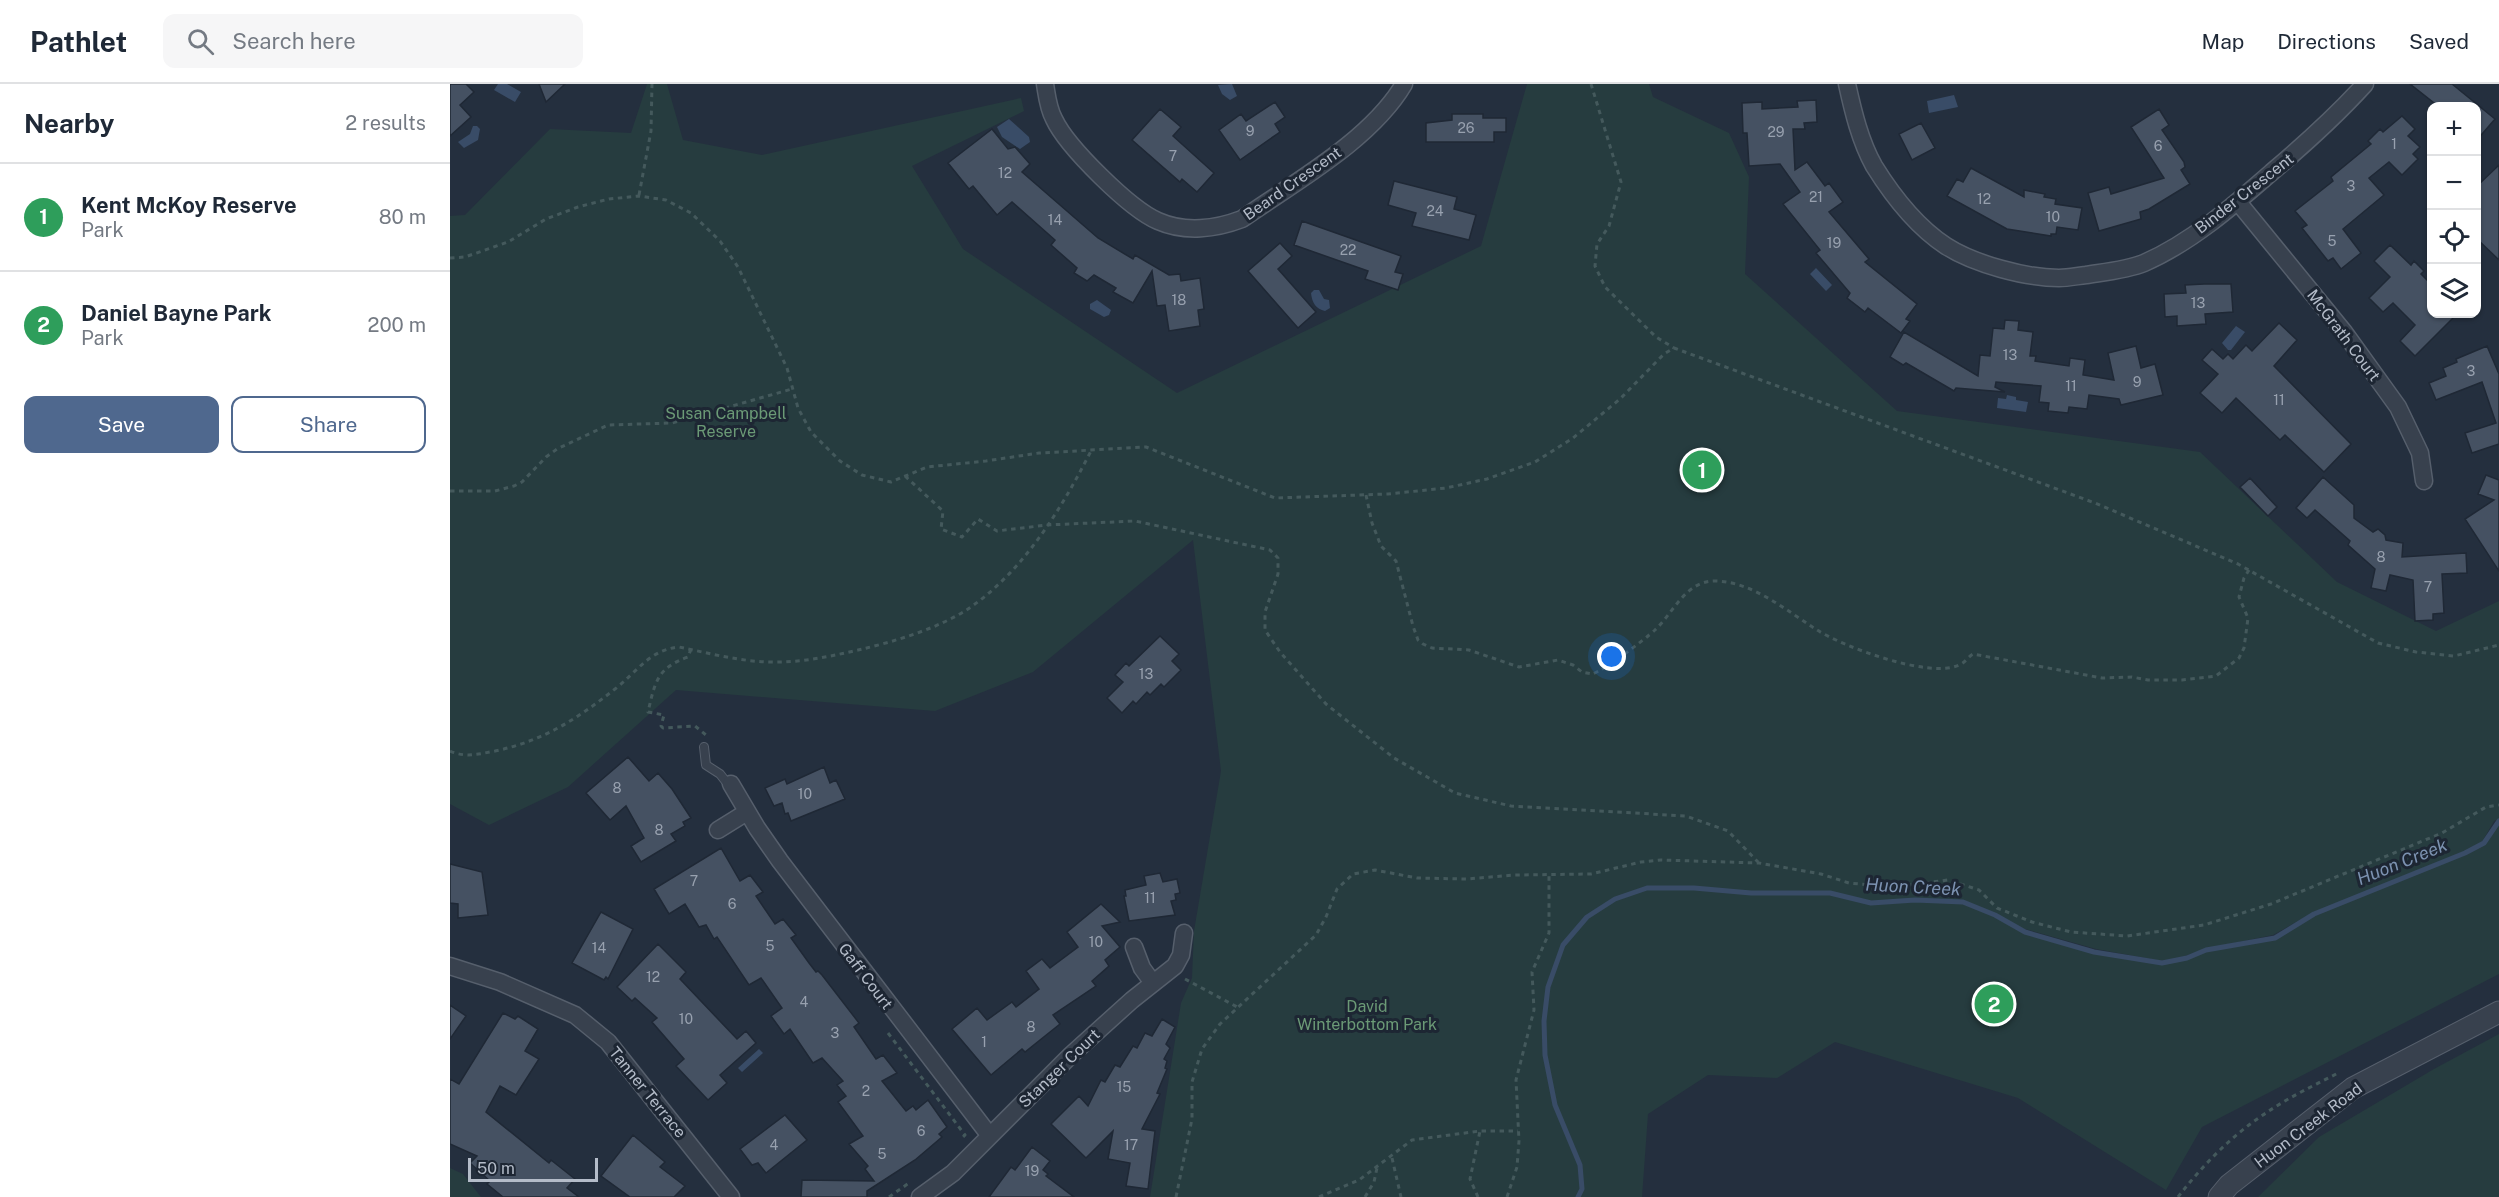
<!DOCTYPE html>
<html lang="en">
<head>
<meta charset="utf-8">
<style>
  body { margin:0; font-family:"Public Sans",sans-serif; background:#f6f6f7; color:#1f2937 }
  .controls { position:absolute; right:18px; top:18px; display:grid; overflow:hidden; border-radius:12px; box-shadow:0 2px 4px #0004 }
  .controls button { width:54px; height:54px; display:grid; place-items:center; padding:0; border:0; border-bottom:2px solid #e0e1e3; background:#fff; color:#1f2937; font:30px sans-serif }
  .scale { position:absolute; left:18px; bottom:15px; width:130px; box-sizing:border-box; padding-left:6px; border:3px solid #b4bcc9; border-top:0; font-size:16px; line-height:21px; white-space:nowrap; color:#b4bcc9; -webkit-text-stroke:4px #1d2633; paint-order:stroke }
  .you { position:absolute; left:1162px; top:573px; width:21px; height:21px; margin:-15px; border:4px solid #fff; border-radius:50%; background:#1a73e8; box-shadow:0 0 0 9px #1a73e833 }
  .badge { display:grid; place-items:center; width:39px; height:39px; border-radius:50%; background:#4f688e; color:#fff; font-size:20px; font-weight:700 }
  .pin { position:absolute; translate:-50% -50%; border:3px solid #fff; box-shadow:0 2px 6px #0006 }
  .list { margin:0; padding:0; list-style:none }
  h2 { display:flex; justify-content:space-between; align-items:center; height:78px; margin:0; padding:0 24px; font-size:26px }
  h2 small { font-size:20px; font-weight:400; color:#747a83 }
  .list li { display:grid; grid-template-columns:39px 1fr auto; gap:18px; align-items:center; box-sizing:border-box; height:108px; padding:0 24px; border-top:2px solid #e0e1e3 }
  .list b { display:block; font-size:22px; white-space:nowrap }
  .list p { margin:0; font-size:20px; white-space:nowrap; color:#747a83 }
  .list em { font-size:20px; font-style:normal; color:#747a83 }
  .actions { display:flex; gap:12px; padding:18px 24px }
  .actions a { flex:1; padding:14px 0; border:2px solid #4f688e; border-radius:12px; text-align:center; font-size:21px; color:#4f688e }
  .actions .main { background:#4f688e; color:#fff }
  .icon { flex:none; width:33px; height:33px; fill:none; stroke:currentColor; stroke-width:2; stroke-linecap:round; stroke-linejoin:round }
  .map { position:relative; flex:none; width:2049px; height:1113px; overflow:hidden }
  header { display:flex; align-items:center; gap:36px; box-sizing:border-box; height:84px; padding:0 30px; background:#fff; border-bottom:2px solid #e0e1e3 }
  header strong { font-size:28px }
  nav { display:flex; gap:33px; margin-inline-start:auto; font-size:21px }
  .search { width:420px; height:54px; background:#f6f6f7; display:flex; align-items:center; gap:15px; box-sizing:border-box; padding:0 21px; border-radius:12px; color:#747a83; font-size:22px }
  main { display:flex }
  aside { flex:1; background:#fff }
  .map>svg:first-child { display:block }
</style>
</head>
<body>
<header>
<strong>Pathlet</strong>
<div class="search"><svg class="icon" aria-label="search" viewBox="0 0 24 24"><circle cx="10" cy="10" r="6"/><path d="M15 15l6 6"/></svg>Search here</div>
<nav><a>Map</a><a>Directions</a><a>Saved</a></nav>
</header>
<main>
<aside>
<h2>Nearby<small>2 results</small></h2>
<ul class="list">
<li><span class="badge" style="background:#2e9e5b">1</span><div><b>Kent McKoy Reserve</b><p>Park</p></div><em>80 m</em></li>
<li><span class="badge" style="background:#2e9e5b">2</span><div><b>Daniel Bayne Park</b><p>Park</p></div><em>200 m</em></li>
</ul>
<div class="actions"><a class="main">Save</a><a>Share</a></div>
</aside>
<div class="map">
<svg width="2049" height="1113" viewBox="0 0 2049 1113">
  <rect width="100%" height="100%" fill="#242f3e"/>
  <!-- green -->
  <path fill="#263c3f" d="M197,0h20l16,56 79,15 259,-57 3,13 -112,55 51,83 214,144 304,-147 46,-162h122l4,13 76,36 20,44 -4,97 152,137 303,41 137,130 99,49 63,-30v218l-5,2 -12,21 -17,9 -152,62 -40,22 -68,14 -20,7 -23,5 -66,-12 -82,-23 11,6 69,20 68,11 25,-5 19,-8 69,-12 39,-24 151,-61 19,-10 15,-22v153l-297,153 -36,63 -148,-92 -183,-56 -58,36 -69,-3 -60,39 -6,83h-492l31,-194 11,-25 2,-47 27,-160 -28,-231 -160,132 -98,39 -259,-21 -108,97 -79,38 -39,-21v-588l15,-1 85,-86 81,4z
    M2049,950v163h-241l61,-60 115,-68z
    M0,1084l13,6 18,23h-31z"/>
  <!-- water -->
  <path fill="#394c67" d="M48,0h9l14,8 -6,10 -21,-12z
    M782,0l5,12 -7,4 -8,-6 -4,-9z
    M1504,11l4,12 -29,6 -2,-12z
    M559,35l20,18 1,5 -10,7 -18,-12 -5,-10z
    M23,42h4l3,3 -2,11 -14,8 -6,-6 12,-8z
    M1366,184l16,17 -6,6 -16,-17z
    M864,206h5l5,9 5,1 1,8 -5,3c-9,-2 -13,-8 -14,-18z
    M647,216l14,10 -2,5 -5,2 -14,-8v-5z
    M1786,242l9,6 -14,18h-3l-6,-7z
    M1557,311l9,2v3l12,2 -2,10 -29,-4 1,-10 8,1z
    M309,965l4,4 -21,19 -4,-4z"/>
  <g fill="none" stroke-linecap="round" stroke-linejoin="round">
    <!-- stream -->
    <path stroke="#394c67" stroke-width="5" d="M1128,1113l4,-8 -2,-24 -25,-60 -10,-50 -1,-34 4,-34 15,-42 24,-28 28,-18 32,-11h47l57,5h79l41,10 44,-3 48,2 32,13 30,17 69,20 68,11 25,-5 19,-8 69,-12 39,-24 151,-61 19,-10 15,-22"/>
  </g>
  <!-- building -->
  <path fill="#455162" stroke="#1f2835" stroke-width="1.5" d="M0,0h16l8,8 -14,13 11,12 -21,19z
    M89,0h26l-19,18z
    M1960,0h42l43,35 -19,22v-35h-38z
    M1366,16l1,22 -13,1 1,6h-12l2,41 12,-8 18,24 4,-3 14,19 -14,10 40,47 -4,3 52,42 -11,15 4,2 -9,12 -33,-25 -3,4 -18,-14 3,-5 -34,-40 4,-3 -37,-46 17,-12 -20,-28 -31,2 -2,-33h-4l-1,-30 20,-1v7l36,-2 -1,-6z
    M825,18l10,15 -10,7 5,8 -40,28 -21,-30 22,-16 5,7z
    M710,25l21,18 -8,9 41,37 -17,19 -15,-13 -2,3 -48,-42z
    M1709,25l10,16 -7,5 22,32 1,5 -4,3 9,14 -41,25 -9,3 1,7 -42,12 -11,-38 21,-6 2,7 53,-16 -33,-51z
    M1002,30h31v4h23v14h-12v10h-68v-19l26,-3z
    M1952,32l13,13 -7,7 12,11 -7,7 5,5 -16,16 -13,-13 -20,16 15,17 -41,34 18,24 -20,16 -8,-11 -5,3 -26,-33 5,-3 -12,-14 38,-30 -2,-4 40,-33 -3,-3 12,-12 3,3z
    M1471,39l14,25 -23,12 -13,-26z
    M542,45l16,20 7,-2 15,17 -8,8 76,66 35,21 2,-4 34,20 11,-1 1,7 19,-3 4,31 -6,1 2,16 -31,5 -4,-26 -8,1 -5,-35 -19,32 -20,-11 3,-4 -22,-13 -7,6 -13,-8 3,-5 -26,-23 4,-5 -43,-38 -15,13 -24,-29 -4,3 -21,-26z
    M2049,81v95l-23,-22v-51z
    M1521,84l53,29v-7l21,4 -1,3 12,2 -1,5 27,4 -4,22 -21,-3 -1,7h-5v2l-44,-7 -60,-33 10,-17 6,3z
    M944,97l63,16 -3,12 22,6 -7,25 -57,-14 4,-13 -28,-8z
    M852,137l99,35 -6,16 8,2 -5,16 -33,-11 3,-8 -74,-26z
    M830,159l12,13 -14,13 38,43 -18,16 -50,-57z
    M1940,161l21,20 3,-4 10,10 -3,3 11,11v29h25l-42,42 -15,-15 15,-16 -22,-22 -10,9 -14,-14 21,-21 -16,-16z
    M1754,200h27l2,28 -28,2 1,10 -29,2v-10l-12,1 -1,-23 22,-1 -1,-8z
    M1555,236l14,1 -1,9 15,2 -3,24h6l-1,5 34,5 1,-8 15,2 -2,15 31,5 -6,-27 28,-7 5,22 14,-4 8,31 -42,10 -2,-6 -30,-4 -2,14 -18,-2 -1,6 -20,-2 1,-8 -10,-1 2,-16 -45,-4 -1,5 10,5 -49,-4 -2,3 -48,-28 -3,2 -13,-8 14,-25 74,44 2,-21 10,1 3,-28 11,1z
    M1829,239l18,17 -23,26 77,78 -27,28 -39,-37 -5,5 -44,-42 -14,15 -22,-20 18,-19 -16,-14 10,-11 11,10 5,-5 5,5 13,-14 6,6z
    M2037,262l12,28v70l-27,9 -7,-20 31,-10 -14,-41 -46,18 -7,-17 17,-7 -3,-8 14,-6 -1,-3z
    M2036,391l13,5v91l-34,-52 29,-19 -16,-6z
    M1873,393l31,28v13l19,14 5,-3 7,6 1,5 17,3 -1,14 64,-4 1,20 -25,1 2,39 -11,1v6l-18,1 -2,-41 -23,-5 -4,16 -15,-3 4,-19 -27,-24 2,-4 -35,-31 -8,8 -11,-10z
    M1800,394l27,29 -9,9 -28,-29z
    M710,552l19,18 -7,7 9,9 -17,17 -3,-3 -11,11 -3,-3 -11,12 -3,-3 -11,12 -15,-15 16,-16 -8,-7 11,-12 3,3z
    M178,673l21,24 9,-8 14,16 19,29 -8,4 2,4 -14,8 5,7 -35,21 -10,-16 13,-8 -18,-32 -16,14 -24,-27z
    M374,683l6,16 6,-3 9,19 -54,22 -3,-8 -3,1 -3,-11 -8,3 -9,-18 20,-9 2,5z
    M271,764l19,33 10,-6 13,17 -7,4 19,28 8,-5 13,16 -5,3 18,25 7,9 2,-1 4,4 37,48 -5,4 22,32 7,-4 14,18 -15,8 24,30 7,-5 3,4 12,-10 19,27 -8,7 3,3 -27,23 -48,31v6h-66l1,-17 72,1 -9,-12 3,-3 -19,-22 14,-8 -25,-34 8,-6 -9,-11 6,-4 -21,-23 -9,5 -23,-34 -6,5 -13,-18 11,-8 -21,-30 -12,7 -32,-48 -3,2 -8,-14 -7,2 -14,-23 -16,10 -15,-25z
    M0,780l32,8 6,43 -30,3v-14l-8,-1z
    M710,789l3,9 14,-3 3,14 -5,1 1,6 -5,1 4,14 -46,6 -5,-25h2l-1,-6 21,-5 -2,-9z
    M651,820l19,18 -18,4 18,21 -15,13 4,6 -17,15 4,5 -43,29 7,9 -35,28 -3,-3 -31,26 -39,-46 25,-21 10,12 25,-18 4,5 23,-18 -13,-18 16,-12 8,9 28,-21 -11,-15z
    M151,828l32,17 -25,50 -2,-2 -2,3 -32,-17z
    M208,860l28,28 -6,7 57,60 9,-8 10,12 -36,32 7,8 -19,17 -32,-34 8,-7 -32,-37 5,-4 -22,-20 -3,3 -15,-14z
    M0,921l16,11 -16,23z
    M53,929l12,6 3,-3 20,13 -13,22 14,8 -23,36 -16,-9 -14,26 63,51 2,-3 24,19 -8,9 12,9h-76l-16,-13 3,-3 -20,-18 7,-7 -27,-12v-65l9,5z
    M712,935l13,8 -9,17 4,4 -6,11 3,2 -2,7 2,1 -10,24 3,1 -18,35 13,2 -7,58 -22,-3 4,-23 -22,-4 5,-28 -27,27 -35,-34 28,-28 9,10 13,-26 4,2 10,-17 5,2 13,-21 4,2 8,-15 7,3z
    M335,1031l22,25 -41,33 -8,-10 -6,2 -12,-16z
    M183,1051l32,27 -5,5 25,19 -11,11h-44l-29,-21z
    M582,1063l18,14 -7,9 5,4 -2,2 28,21h-85l22,-30 4,3z"/>
  <g fill="none" stroke-linecap="round" stroke-linejoin="round">
    <defs>
      <path id="service" d="M254,663l2,18 14,9 7,9 4,1"/>
      <path id="minor" d="M595,0c2,12 3,24 9,35 13,28 76,90 104,102 27,12 58,8 84,-2 53,-37 129,-79 162,-135
        M1397,0c6,27 13,57 27,82 18,29 43,61 72,80 28,18 80,32 113,32 9,0 18,-2 27,-3 19,-3 41,-5 58,-12 48,-21 90,-58 129,-92 33,-28 63,-55 92,-87
        M1788,118l106,130 54,75 22,46 4,28
        M281,700l26,44 23,33 210,275
        M268,746l29,-18
        M684,863l8,21 11,15
        M0,882l50,16 75,33 33,27 123,155
        M470,1113l33,-24 118,-118 61,-55 43,-34 6,-11 3,-22"/>
      <path id="tertiary" d="M1769,1113l10,-12 124,-97 146,-76"/>
    </defs>
    <!-- service casing -->
    <use href="#service" stroke="#565f6c" stroke-width="10"/>
    <!-- minor casing -->
    <use href="#minor" stroke="#565f6c" stroke-width="19"/>
    <!-- tertiary casing -->
    <use href="#tertiary" stroke="#565f6c" stroke-width="23"/>
    <!-- path -->
    <path stroke="#44595c" stroke-width="3" stroke-dasharray="4.5 4.5" stroke-linecap="butt" d="M1141,0l30,98 -12,44 -12,18 -2,22 10,21 51,50 18,11
      M189,111l12,-64 1,-47
      M0,174l15,-1 43,-15 38,-23 32,-12 31,-8 30,-3 27,4 25,13 29,28 18,26 49,101 11,40 13,24 29,29 22,14 29,7 36,-15 59,-6 53,-8 107,-6 129,51 113,-4 58,-6 41,-9 48,-17 38,-24 47,-39 44,-45 10,-6 421,155 143,61 140,79 38,9 38,4 45,-11
      M455,392l38,35 -2,18 21,8 16,-18 19,12 50,-6 88,-4 135,29 8,8v16l-13,38v18l15,22 46,52 68,54 61,35 56,13 175,10 42,15 30,31
      M0,407h45l19,-5 8,-4 24,-25 11,-8 51,-24 64,-2 120,-34
      M916,411l6,28 9,23 15,15 17,65 5,14 5,4 9,4 37,2 50,17 39,-7 15,5 9,7 10,2c13,-4 52,-34 63,-44 19,-18 31,-50 61,-49 37,1 71,30 101,49 27,17 112,49 142,35 6,-2 9,-8 14,-11l129,24 30,-1 16,3h34l34,-4 23,-18 5,-10 4,-30 -9,-21 5,-19 5,-8
      M241,565l-3,8c-31,11 -33,25 -40,55l16,3 -3,11 2,2 32,-2 11,9
      M0,667c15,7 29,3 45,0 48,-10 82,-32 120,-62 22,-17 34,-39 64,-42 29,6 59,14 89,15 31,1 60,-5 90,-12 35,-8 79,-21 110,-41 56,-38 94,-101 124,-160
      M735,895l54,29
      M438,949l77,102 -3,3
      M942,1074l9,39
      M439,1113l20,-14
      M726,1113l16,-78v-37l10,-33 18,-25 96,-89 10,-18 11,-28 16,-15 22,-4 42,8 49,1 49,-4 76,-1 50,-12 20,-2 98,3 62,11 28,9 45,4 54,-7 31,10 18,18 35,14 39,10 56,4 77,-11 67,-21 171,-71 44,-26 13,-2
      M869,1113l40,-17 53,-40 68,-9h38
      M915,1113l9,-15 3,-14
      M1028,1113l-8,-18 10,-48
      M1057,1113l10,-30 2,-26 -3,-61 18,-70 -2,-38 17,-39v-59
      M1728,1113c24,-31 54,-62 88,-84 23,-16 49,-28 74,-41"/>
    <!-- service -->
    <use href="#service" stroke="#38414e" stroke-width="8"/>
    <!-- minor -->
    <use href="#minor" stroke="#38414e" stroke-width="16"/>
    <!-- tertiary -->
    <use href="#tertiary" stroke="#38414e" stroke-width="21"/>
  </g>
  <g text-anchor="middle" stroke-width="6" stroke-linejoin="round" paint-order="stroke">
    <!-- number labels -->
    <g font-size="14" fill="#98a1af">
      <text x="1016" y="49">26</text>
      <text x="800" y="52">9</text>
      <text x="1326" y="53">29</text>
      <text x="1944" y="65">1</text>
      <text x="1708" y="67">6</text>
      <text x="723" y="77">7</text>
      <text x="555" y="94">12</text>
      <text x="1901" y="107">3</text>
      <text x="1366" y="118">21</text>
      <text x="1534" y="120">12</text>
      <text x="985" y="132">24</text>
      <text x="1603" y="138">10</text>
      <text x="605" y="141">14</text>
      <text x="1882" y="162">5</text>
      <text x="1384" y="164">19</text>
      <text x="898" y="171">22</text>
      <text x="729" y="221">18</text>
      <text x="1748" y="224">13</text>
      <text x="1560" y="276">13</text>
      <text x="2021" y="292">3</text>
      <text x="1687" y="303">9</text>
      <text x="1621" y="307">11</text>
      <text x="1829" y="321">11</text>
      <text x="1931" y="478">8</text>
      <text x="1978" y="508">7</text>
      <text x="696" y="595">13</text>
      <text x="167" y="709">8</text>
      <text x="355" y="715">10</text>
      <text x="209" y="751">8</text>
      <text x="244" y="802">7</text>
      <text x="700" y="819">11</text>
      <text x="282" y="825">6</text>
      <text x="646" y="863">10</text>
      <text x="320" y="867">5</text>
      <text x="149" y="869">14</text>
      <text x="203" y="898">12</text>
      <text x="354" y="923">4</text>
      <text x="236" y="940">10</text>
      <text x="581" y="948">8</text>
      <text x="385" y="954">3</text>
      <text x="534" y="963">1</text>
      <text x="674" y="1008">15</text>
      <text x="416" y="1012">2</text>
      <text x="471" y="1052">6</text>
      <text x="324" y="1066">4</text>
      <text x="681" y="1066">17</text>
      <text x="432" y="1075">5</text>
      <text x="582" y="1092">19</text>
    </g>
    <!-- street labels -->
    <g font-size="16" fill="#b4bcc9" stroke="#1d2633">
      <text transform="translate(842 99) rotate(-35)" y="6">Beard Crescent</text>
      <text transform="translate(1794 109) rotate(-38)" y="6">Binder Crescent</text>
      <text transform="translate(1894 251) rotate(53)" y="6">McGrath Court</text>
      <text transform="translate(416 892) rotate(53)" y="6">Gaff Court</text>
      <text transform="translate(609 984) rotate(-44)" y="6">Stanger Court</text>
      <text transform="translate(198 1008) rotate(51)" y="6">Tanner Terrace</text>
      <text transform="translate(1858 1041) rotate(-37)" y="6">Huon Creek Road</text>
    </g>
    <!-- park labels -->
    <g font-size="16" fill="#6b9a76" stroke="#1d2633">
      <text x="276" y="335">Susan Campbell<tspan x="276" dy="18">Reserve</tspan></text>
      <text x="917" y="928">David<tspan x="917" dy="18">Winterbottom Park</tspan></text>
    </g>
    <!-- water labels -->
    <g font-size="18" font-style="italic" fill="#7c92b1" stroke="#1d2633">
      <text transform="translate(1952 778) rotate(-22)" y="6">Huon Creek</text>
      <text transform="translate(1463 803) rotate(3)" y="6">Huon Creek</text>
    </g>
  </g>
</svg>
<div class="controls">
<button>+</button>
<button>−</button>
<button><svg class="icon" aria-label="locate" viewBox="0 0 24 24"><circle cx="12" cy="12" r="6"/><path d="M12 2v4M12 18v4M2 12h4M18 12h4"/></svg></button>
<button><svg class="icon" aria-label="layers" viewBox="0 0 24 24"><path d="M12 4l9 5-9 5-9-5zM3 14l9 5 9-5"/></svg></button>
</div>
<div class="scale">50 m</div>
<div class="you"></div>
<div class="pin badge" style="left:1252px;top:386px;background:#2e9e5b">1</div>
<div class="pin badge" style="left:1544px;top:920px;background:#2e9e5b">2</div>
</div>
</main>
</body>
</html>
